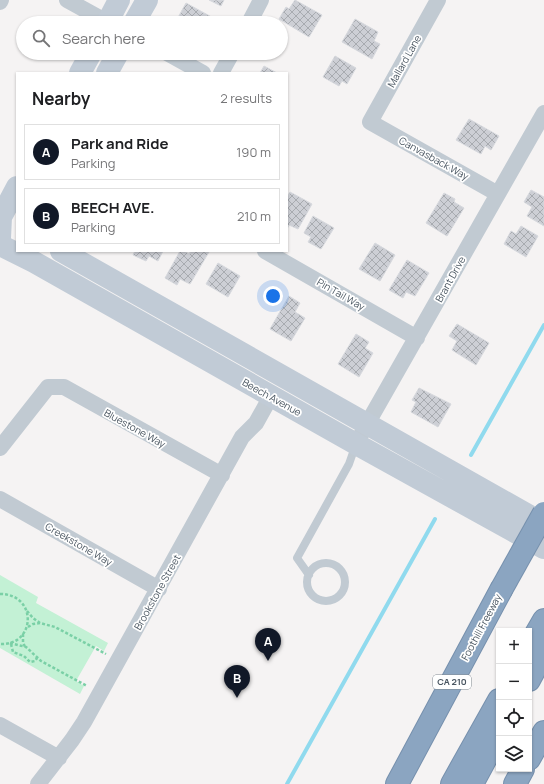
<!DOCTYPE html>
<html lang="en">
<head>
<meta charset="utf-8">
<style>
  body { margin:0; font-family:Manrope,sans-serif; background:#f6f6f6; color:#202124 }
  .controls { position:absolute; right:12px; bottom:12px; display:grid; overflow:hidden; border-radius:0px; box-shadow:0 1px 3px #0004 }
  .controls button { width:36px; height:36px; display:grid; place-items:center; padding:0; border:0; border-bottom:1px solid #e0e0e0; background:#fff; color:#202124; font:20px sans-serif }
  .you { position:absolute; left:273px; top:296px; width:14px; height:14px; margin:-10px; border:3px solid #fff; border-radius:50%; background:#1a73e8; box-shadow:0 0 0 6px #1a73e833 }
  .badge { display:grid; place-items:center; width:26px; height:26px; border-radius:50%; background:#111827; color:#fff; font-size:13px; font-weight:700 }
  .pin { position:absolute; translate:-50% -33px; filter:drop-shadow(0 1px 2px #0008) }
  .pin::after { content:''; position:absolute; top:21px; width:14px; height:12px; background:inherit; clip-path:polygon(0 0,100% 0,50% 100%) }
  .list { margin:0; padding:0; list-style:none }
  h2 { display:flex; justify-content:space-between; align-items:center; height:52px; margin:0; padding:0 16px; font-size:17px }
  h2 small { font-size:13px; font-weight:400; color:#757577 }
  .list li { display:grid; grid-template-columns:26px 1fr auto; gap:12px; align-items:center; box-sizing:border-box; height:56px; margin:0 8px 8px; padding:0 8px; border:1px solid #e0e0e0; border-radius:0px }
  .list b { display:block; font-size:15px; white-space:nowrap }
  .list p { margin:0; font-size:13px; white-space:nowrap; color:#757577 }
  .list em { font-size:13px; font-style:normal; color:#757577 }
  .icon { flex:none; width:22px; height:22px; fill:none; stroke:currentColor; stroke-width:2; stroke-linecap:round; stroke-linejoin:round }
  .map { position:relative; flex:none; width:544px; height:784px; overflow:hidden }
  .search { position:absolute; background:#fff; box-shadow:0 1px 3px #0004; left:16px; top:16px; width:272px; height:44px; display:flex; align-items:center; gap:10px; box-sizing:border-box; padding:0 14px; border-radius:22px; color:#757577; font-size:15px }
  .panel { position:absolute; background:#fff; box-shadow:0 1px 3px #0004; left:16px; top:72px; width:272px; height:180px; border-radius:0px }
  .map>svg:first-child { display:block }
</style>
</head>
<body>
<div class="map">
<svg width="544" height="784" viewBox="0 0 544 784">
  <defs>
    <pattern id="building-cross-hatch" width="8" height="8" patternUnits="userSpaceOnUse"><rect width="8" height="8" fill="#cdcfd5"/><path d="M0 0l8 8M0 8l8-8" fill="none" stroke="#a8abb0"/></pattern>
  </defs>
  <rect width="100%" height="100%" fill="#f5f3f3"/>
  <!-- park -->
  <path fill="#c3f1d5" d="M0,575l38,22 -2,6 72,40 -4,8 -8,-5 -20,35 8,5 -4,8 -80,-46z"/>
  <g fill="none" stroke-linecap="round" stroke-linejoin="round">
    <!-- stream -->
    <path stroke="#90daee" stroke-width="4" d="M471,455l73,-130
      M287,784l148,-265"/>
  </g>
  <!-- building -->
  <path fill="url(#building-cross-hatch)" stroke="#d7d9de" d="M209,0h15l-3,6z
    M295,0l27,15 -13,22 -30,-18 7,-12 3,2z
    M186,3l31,17 -2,3h-40z
    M355,19l23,13 -4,9 6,3 -8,15 -30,-17z
    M335,56l21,12 -9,16 -5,-3 -3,5 -16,-9z
    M264,66l13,7h-17z
    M469,119l30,17 -8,14 -6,-4 -4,8 -25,-14z
    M531,190l13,7v29l-17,-10 5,-9 -8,-5z
    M290,192l22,12 -14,25 -9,-4 -2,4v-32z
    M444,193l11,6 -1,3 10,6 -17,28 -21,-13z
    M313,216l21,12 -13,21 -13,-7 3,-5 -7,-4z
    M521,226l17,10 -12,21 -22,-13 7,-13 5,3z
    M375,243l20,12 -15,26 -21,-12z
    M135,251h28l-5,10 -9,-5 -3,5 -13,-6z
    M180,251h4l5,3 2,-3 18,1 -19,32 -10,-5 -3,6 -12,-7z
    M407,260l22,13 -14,23 -9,-4 -3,6 -14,-8z
    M218,263l22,13 -12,21 -22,-13z
    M289,296l11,7 -5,9 10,6 -14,23 -21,-12z
    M457,324l32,19 -13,22 -24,-15 5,-9 -8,-5z
    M356,334l13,8 -4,6 8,5 -14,24 -21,-13z
    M419,388l32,16 -13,23 -27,-15 5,-10 -4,-2z"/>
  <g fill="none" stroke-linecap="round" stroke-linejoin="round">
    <defs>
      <path id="highway" d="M529,646l15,-26
        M529,680l15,-28
        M529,759l15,-27
        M397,784l104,-194
        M452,784l47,-84
        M472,784l27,-50
        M515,784l8,-15"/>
    </defs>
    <!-- highway casing -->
    <use href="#highway" stroke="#7690ad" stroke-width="24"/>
    <!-- path -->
    <path stroke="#7ad0a6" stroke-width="2.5" stroke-dasharray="3 2" stroke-linecap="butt" d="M0,594c38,0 36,52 0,50
      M27,611l6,7 7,5 15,4 51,27
      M28,627l5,-3 7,-1
      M23,634v8l2,5
      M10,643l16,4 15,14 46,25
      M11,644l2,8 11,4 6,6 5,-1 2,-3"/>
    <!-- lane -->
    <path stroke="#c1cad2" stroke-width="8" d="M307 582a19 19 0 1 1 38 0a19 19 0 1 1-38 0Z
      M309,575l-12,-17 52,-94 7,-20"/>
    <!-- street -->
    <path stroke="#c1cad2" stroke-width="16" d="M67,0l40,22
      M438,0l-68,122 128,72
      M0,2l1,-2
      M249,23l12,-23
      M167,53l36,20
      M221,73l11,-20
      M265,251l152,87
      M362,433l182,-320
      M0,448l48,-61h16l158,88
      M0,499l159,90
      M0,725l59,33
      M38,784l34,-44 12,-18 158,-285 14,-14 15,-27"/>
    <!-- secondary -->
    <path stroke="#c1cbd6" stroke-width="22" d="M107,23l12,-23
      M134,23l13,-23
      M80,73l11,-20
      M107,73l11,-20
      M0,238l1,-21 16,-30
      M0,245l34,17 322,182 188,104
      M61,251l483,273"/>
    <!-- highway -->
    <use href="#highway" stroke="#8ba5c1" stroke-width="22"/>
    <defs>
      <path id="highway-bridge" d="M501,590l43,-77"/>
    </defs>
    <!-- highway-bridge casing -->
    <use href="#highway-bridge" stroke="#7690ad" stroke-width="24" stroke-linecap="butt"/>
    <!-- highway-bridge -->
    <use href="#highway-bridge" stroke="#8ba5c1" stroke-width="22"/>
  </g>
  <g text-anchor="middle" stroke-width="3.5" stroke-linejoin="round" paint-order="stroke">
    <!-- shield labels -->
    <rect fill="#fff" stroke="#808990" stroke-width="1" x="433" y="675" width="38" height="14" rx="3"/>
    <g font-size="9" font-weight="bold" fill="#4a5661">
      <text x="452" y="685">CA 210</text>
    </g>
    <!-- street labels -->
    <g font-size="10" fill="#4a5661" stroke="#fff">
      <text transform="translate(404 61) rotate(-61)" y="4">Mallard Lane</text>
      <text transform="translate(434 158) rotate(29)" y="4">Canvasback Way</text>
      <text transform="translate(450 279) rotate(-61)" y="4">Brant Drive</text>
      <text transform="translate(341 294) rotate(30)" y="4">Pin Tail Way</text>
      <text transform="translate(272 397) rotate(29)" y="4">Beech Avenue</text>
      <text transform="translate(135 428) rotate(29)" y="4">Bluestone Way</text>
      <text transform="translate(79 544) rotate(30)" y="4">Creekstone Way</text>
      <text transform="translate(157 592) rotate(-61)" y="4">Brookstone Street</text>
      <text transform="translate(481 627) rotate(-62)" y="4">Foothill Freeway</text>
    </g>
  </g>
</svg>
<div class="controls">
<button>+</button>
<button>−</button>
<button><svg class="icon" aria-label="locate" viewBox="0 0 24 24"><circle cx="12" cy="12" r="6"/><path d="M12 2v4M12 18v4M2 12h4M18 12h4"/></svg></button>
<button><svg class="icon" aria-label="layers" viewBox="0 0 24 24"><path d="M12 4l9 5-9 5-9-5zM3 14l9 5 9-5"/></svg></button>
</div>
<div class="you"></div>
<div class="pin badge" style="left:268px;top:661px">A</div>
<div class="pin badge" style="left:237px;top:698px">B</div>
<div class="search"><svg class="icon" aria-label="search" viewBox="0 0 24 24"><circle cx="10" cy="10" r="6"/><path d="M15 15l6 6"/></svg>Search here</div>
<section class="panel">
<h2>Nearby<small>2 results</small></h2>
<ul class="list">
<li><span class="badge">A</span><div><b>Park and Ride</b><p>Parking</p></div><em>190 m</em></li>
<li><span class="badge">B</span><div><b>BEECH AVE.</b><p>Parking</p></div><em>210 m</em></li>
</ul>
</section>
</div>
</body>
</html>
